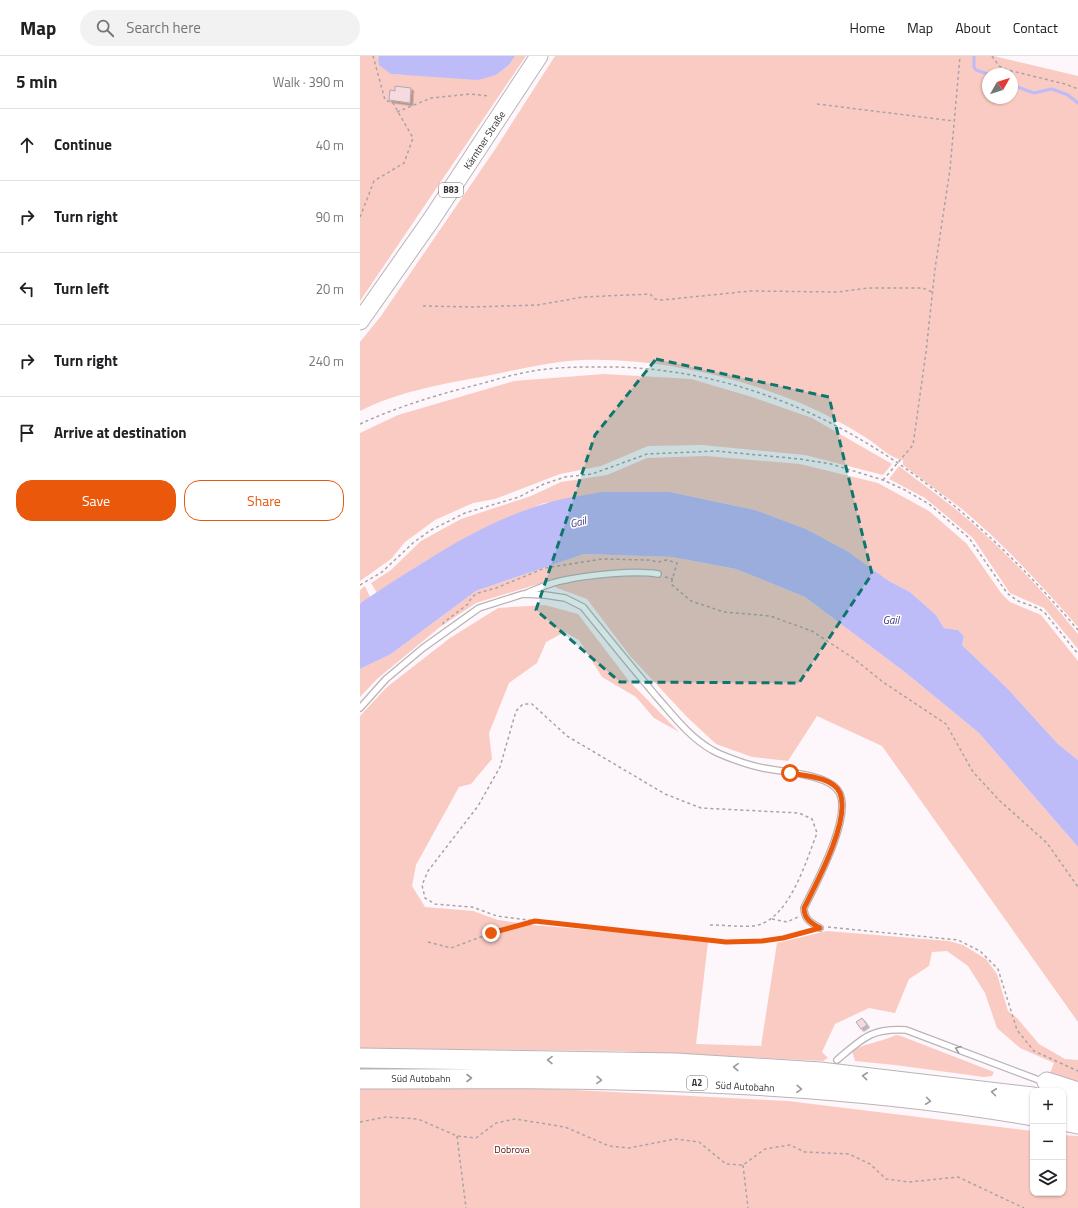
<!DOCTYPE html>
<html lang="en">
<head>
<meta charset="utf-8">
<style>
  body { margin:0; font-family:"Titillium Web",sans-serif; background:#f2f2f2; color:#202124 }
  .controls { position:absolute; right:12px; bottom:12px; display:grid; overflow:hidden; border-radius:8px; box-shadow:0 1px 3px #0004 }
  .controls button { width:36px; height:36px; display:grid; place-items:center; padding:0; border:0; border-bottom:1px solid #e0e0e0; background:#fff; color:#202124; font:20px sans-serif }
  .compass { position:absolute; left:622px; top:12px; width:36px; height:36px; border-radius:50%; background:#fff; box-shadow:0 1px 3px #0004; rotate:51deg }
  .stop { position:absolute; width:12px; height:12px; margin:-9px; border:3px solid #ea580c; border-radius:50%; background:#fff }
  .stop.end { background:#ea580c; border-color:#fff; box-shadow:0 1px 4px #0008 }
  .list { margin:0; padding:0; list-style:none }
  h2 { display:flex; justify-content:space-between; align-items:center; height:52px; margin:0; padding:0 16px; font-size:17px }
  h2 small { font-size:13px; font-weight:400; color:#757577 }
  .list li { display:grid; grid-template-columns:26px 1fr auto; gap:12px; align-items:center; box-sizing:border-box; height:72px; padding:0 16px; border-top:1px solid #e0e0e0 }
  .list b { display:block; font-size:15px; white-space:nowrap }
  .list em { font-size:13px; font-style:normal; color:#757577 }
  .actions { display:flex; gap:8px; padding:12px 16px }
  .actions a { flex:1; padding:9px 0; border:1px solid #ea580c; border-radius:16px; text-align:center; font-size:14px; color:#ea580c }
  .actions .main { background:#ea580c; color:#fff }
  .icon { flex:none; width:22px; height:22px; fill:none; stroke:currentColor; stroke-width:2; stroke-linecap:round; stroke-linejoin:round }
  .map { position:relative; flex:none; width:718px; height:1152px; overflow:hidden }
  header { display:flex; align-items:center; gap:24px; box-sizing:border-box; height:56px; padding:0 20px; background:#fff; border-bottom:1px solid #e0e0e0 }
  header strong { font-size:19px }
  nav { display:flex; gap:22px; margin-inline-start:auto; font-size:14px }
  .search { width:280px; height:36px; background:#f2f2f2; display:flex; align-items:center; gap:10px; box-sizing:border-box; padding:0 14px; border-radius:22px; color:#757577; font-size:15px }
  main { display:flex }
  aside { flex:1; background:#fff }
  .map>svg:first-child { display:block }
</style>
</head>
<body>
<header>
<strong>Map</strong>
<div class="search"><svg class="icon" aria-label="search" viewBox="0 0 24 24"><circle cx="10" cy="10" r="6"/><path d="M15 15l6 6"/></svg>Search here</div>
<nav><a>Home</a><a>Map</a><a>About</a><a>Contact</a></nav>
</header>
<main>
<aside>
<h2>5 min<small>Walk · 390 m</small></h2>
<ul class="list">
<li><svg class="icon" aria-label="ahead" viewBox="0 0 24 24"><path d="M12 20V5M6 11l6-6 6 6"/></svg><div><b>Continue</b></div><em>40 m</em></li>
<li><svg class="icon" aria-label="right" viewBox="0 0 24 24"><path d="M7 20v-9h11M14 6l5 5-5 5"/></svg><div><b>Turn right</b></div><em>90 m</em></li>
<li><svg class="icon" aria-label="left" viewBox="0 0 24 24"><path d="M17 20v-9H6M10 6l-5 5 5 5"/></svg><div><b>Turn left</b></div><em>20 m</em></li>
<li><svg class="icon" aria-label="right" viewBox="0 0 24 24"><path d="M7 20v-9h11M14 6l5 5-5 5"/></svg><div><b>Turn right</b></div><em>240 m</em></li>
<li><svg class="icon" aria-label="arrive" viewBox="0 0 24 24"><path d="M6 21V4h12l-3 4 3 4H6"/></svg><div><b>Arrive at destination</b></div></li>
</ul>
<div class="actions"><a class="main">Save</a><a>Share</a></div>
</aside>
<div class="map">
<svg width="718" height="1152" viewBox="0 0 718 1152">
  <defs>
    <filter id="shadow"><feDropShadow dx="2.5" dy="2.5" stdDeviation="0" flood-color="#0004"/></filter>
  </defs>
  <rect width="100%" height="100%" fill="#fdf6fb"/>
  <!-- green -->
  <path fill="#facbc3" fill-rule="evenodd" d="M0,0h18l-1,1 14,17 42,2 63,-1 13,-10 6,-9h11l-166,245z
    M195,0h439l84,20v551c-36,-41 -74,-83 -116,-118 -19,-15 -40,-29 -59,-44v-5c-14,-2 -26,-16 -38,-23 -22,-14 -44,-25 -67,-35 -66,-27 -144,-44 -215,-42 -33,1 -75,12 -108,18 -38,7 -80,15 -115,33v-69l21,-26 115,-168zM628,18h24v24h-24z
    M244,318l87,5 61,18 60,21 80,46 -9,11 -78,-20 -103,-10 -54,1 -47,20 -41,8 -65,25 -22,4 -38,17 -30,22 -14,17 -31,22v-148l38,-18 116,-34z
    M346,400l94,8 78,19 51,28 38,33 34,49 9,9 31,13 37,46v99l-20,-16 -51,-56 -45,-43 2,-9 -6,-6 -14,-2 -8,-13 -26,-23 -21,-11 -42,-30 -41,-22 -51,-19 -85,-18 -126,11 -47,19 -70,38 -50,33 -6,-10 20,-13 30,-29 40,-22 70,-23 30,-14 46,-7 40,-17z
    M539,410c20,16 41,30 60,46 43,36 84,78 119,122v15l-34,-41 -34,-15 -37,-55 -48,-40 -36,-19z
    M224,498l88,3 64,12 69,28 101,76 73,60 99,114v175l-196,-276 -65,-30 -29,45 -36,-4 -36,-13 -29,-27 -57,-61 -43,-57 -30,-11 -9,-7 -72,22 -36,24 -63,52 -17,18v-28l31,-15 85,-63z
    M5,530l5,11 -10,7v-14z
    M185,549l33,9 51,67 50,51 -25,-14 -18,-21 -34,-20 -23,-37 -14,-8 -19,10 -9,21 -28,20 -20,50 3,26 -21,25 -12,3 -43,78 -4,21 13,21 48,4 25,9 34,5 95,8 81,9 -12,102 65,2 16,-103 50,-12 122,10 14,4 23,14 11,15 11,37 9,7 22,26 26,15 13,1v28l-28,-15 4,-10 -34,-15 -23,-20 -12,-35 -17,-27 -21,-15 -15,1 -3,14 -20,13 -14,34 -26,-5 -34,16 -13,28 6,6 -5,3 -204,-10 -259,-3v-332l27,-29 63,-49 48,-30z
    M536,979l5,1 93,36 -2,4 -8,1 -89,-12 -40,-4 -3,-10c13,-8 30,-9 44,-16z
    M30,1032l165,1 233,12 245,30v62h30v-58l15,1v72h-718v-119z"/>
  <!-- water -->
  <path fill="#bdbbf8" d="M18,0h137l-6,9 -13,10 -18,5 -87,-6 -12,-9z
    M241,436h69l85,18 51,19 41,22 42,30 21,11 26,23 8,13 14,2 6,6 -2,9 45,43 51,56 20,16v87l-99,-114 -73,-60 -101,-76 -69,-28 -64,-12 -88,-3 -108,37 -85,63 -31,15v-65l2,-2c56,-36 117,-79 182,-98 18,-6 38,-8 57,-12z"/>
  <g fill="none" stroke-linecap="round" stroke-linejoin="round">
    <!-- stream -->
    <path stroke="#bdbbf8" stroke-width="3" d="M614,0v11l2,3 12,4
      M652,29l22,8 18,-4 16,6 10,8"/>
  </g>
  <!-- building -->
  <path fill="#f7d9e0" stroke="#b2a9ab" filter="url(#shadow)" d="M35,30l16,2 -1,15 -21,-3 1,-10 5,1z
    M502,962l5,7 -6,4 -5,-7z"/>
  <g fill="none" stroke-linecap="round" stroke-linejoin="round">
    <defs>
      <path id="service" d="M167,537c12,-5 25,-11 38,-13 23,-5 70,-10 93,-6
        M0,652l26,-29 37,-31 56,-40 44,-14 22,1 20,3 18,9c24,30 48,59 73,89 17,19 33,41 56,54 10,6 39,16 51,18 19,4 66,6 76,24 14,24 -24,93 -35,116 0,11 7,15 16,20
        M477,1004c26,-22 34,-32 69,-30l138,52"/>
      <path id="primary" d="M0,265l71,-101 108,-164"/>
      <path id="motorway" d="M0,1002l316,5 144,9 213,25
        M0,1023c224,-1 451,-2 673,37
        M687,1026l31,10
        M703,1046l15,3
        M703,1065l15,3"/>
    </defs>
    <!-- service casing -->
    <use href="#service" stroke="#bab3b8" stroke-width="8"/>
    <!-- primary casing -->
    <use href="#primary" stroke="#bab3b8" stroke-width="19"/>
    <!-- motorway casing -->
    <use href="#motorway" stroke="#bab3b8" stroke-width="21"/>
    <!-- path -->
    <path stroke="#a8a3a6" stroke-width="1.5" stroke-dasharray="3 3" stroke-linecap="butt" d="M632,0l7,10 9,4 57,14 13,5
      M457,48l137,17
      M37,56l34,-14 39,-4 19,2
      M0,161l14,-36 30,-18 9,-25 -20,-35 -8,-3 -12,-44
      M63,250l49,1 66,-2 45,-8 67,-3 5,5 7,1 89,-9 87,1 30,-4h55l9,4
      M0,368c37,-17 76,-29 116,-39 16,-4 31,-9 47,-12 30,-7 64,-6 94,-6 192,6 341,122 461,263
      M523,424l30,-35 13,-93 9,-83 15,-100 10,-113
      M305,521l8,2
      M0,529l22,-13 32,-30 17,-12 34,-17 54,-16 25,-13 21,-7 27,-3 55,-20 69,-3 84,8 31,5 52,16 22,10 24,14 40,34 38,55 11,8 20,7 7,5 33,41
      M84,568l-1,-1 25,-19 4,-7 6,-4 18,-5 49,-20 57,-9 47,1 9,2 8,-2 11,3 -6,21 20,17 33,11 46,4 42,15 41,27 30,24 63,42 27,48 27,29 47,42 31,44
      M412,863l15,3 11,-5
      M350,869c14,0 29,2 43,1 36,-4 53,-65 64,-93l-5,-14 -13,-6 -98,-5 -36,-14 -98,-58 -35,-32h-9l-7,7 -16,56 -22,39 -50,65 -6,14 3,13 10,6 37,3 25,9 31,4 198,22 36,-1 21,-3 28,-7
      M468,871l130,13 22,11 18,18 19,61 17,21 44,20
      M68,886l23,6 54,-20 28,-6
      M0,1066l26,-5 32,2 39,17 19,2 20,-15 19,-4 50,8 44,19 20,2 46,-9 24,3 27,22 17,1 22,-16 25,-4 15,7 44,2 21,10 16,15 23,3 49,-5 66,31
      M97,1080l9,72
      M383,1109l5,43"/>
    <!-- service -->
    <use href="#service" stroke="#fff" stroke-width="5.5"/>
    <!-- primary -->
    <use href="#primary" stroke="#fff" stroke-width="17"/>
    <!-- motorway -->
    <use href="#motorway" stroke="#fff" stroke-width="19"/>
  </g>
  <!-- one-way arrows -->
  <defs><path id="oneway-chevron" d="M-2-3.5L2.5 0L-2 3.5" fill="none" stroke-width="1.6" stroke-linecap="round" stroke-linejoin="round"/></defs>
  <g stroke="#9a9a9a">
    <use href="#oneway-chevron" transform="translate(598 993) rotate(-159)"/>
    <use href="#oneway-chevron" transform="translate(190 1004) rotate(-179)"/>
    <use href="#oneway-chevron" transform="translate(376 1011) rotate(-177)"/>
    <use href="#oneway-chevron" transform="translate(505 1020) rotate(-174)"/>
    <use href="#oneway-chevron" transform="translate(109 1022)"/>
    <use href="#oneway-chevron" transform="translate(239 1024) rotate(1)"/>
    <use href="#oneway-chevron" transform="translate(439 1033) rotate(3)"/>
    <use href="#oneway-chevron" transform="translate(634 1036) rotate(-173)"/>
    <use href="#oneway-chevron" transform="translate(568 1045) rotate(8)"/>
  </g>
  <g fill="none" stroke-linecap="round" stroke-linejoin="round">
    <!-- route -->
    <path stroke="#ea580c" stroke-width="5" d="M131,877l44,-12 191,21 36,-1 21,-3 37,-10c-9,-5 -16,-9 -16,-20 12,-24 47,-88 36,-115 -7,-16 -35,-17 -50,-20"/>
  </g>
  <!-- marked area -->
  <path fill="#0f766e" fill-opacity="0.2" stroke="#0f766e" stroke-width="3" stroke-dasharray="8 5" stroke-linejoin="round" d="M296,303l173,38 43,177 -73,109 -179,-1 -84,-72 59,-175z"/>
  <g text-anchor="middle" stroke-width="3" stroke-linejoin="round" paint-order="stroke">
    <!-- shield labels -->
    <g fill="#fff" stroke="#727172" stroke-width="1">
      <rect x="79" y="127" width="24" height="14" rx="3"/>
      <rect x="327" y="1020" width="20" height="14" rx="3"/>
    </g>
    <g font-size="9" font-weight="bold" fill="#363436">
      <text x="91" y="137">B83</text>
      <text x="337" y="1030">A2</text>
    </g>
    <!-- street labels -->
    <g font-size="10" fill="#363436" stroke="#fff">
      <text transform="translate(124 84) rotate(-57)" y="4">Kärntner Straße</text>
      <text x="61" y="1026">Süd Autobahn</text>
      <text transform="translate(385 1030) rotate(3)" y="4">Süd Autobahn</text>
    </g>
    <!-- park labels -->
    <g font-size="10" fill="#65140e" stroke="#fff">
      <text x="152" y="1097">Dobrova</text>
    </g>
    <!-- water labels -->
    <g font-size="11" font-style="italic" fill="#433a81" stroke="#fff">
      <text transform="translate(218 466) rotate(-13)" y="4">Gail</text>
      <text x="531" y="568">Gail</text>
    </g>
  </g>
</svg>
<div class="controls">
<button>+</button>
<button>−</button>
<button><svg class="icon" aria-label="layers" viewBox="0 0 24 24"><path d="M12 4l9 5-9 5-9-5zM3 14l9 5 9-5"/></svg></button>
</div>
<svg class="compass" viewBox="-18 -18 36 36"><path d="M0-13l5 13h-10z" fill="#e53935"/><path d="M0 13l5-13h-10z" fill="#757577"/></svg>
<div class="stop" style="left:430px;top:717px"></div>
<div class="stop end" style="left:131px;top:877px"></div>
</div>
</main>
</body>
</html>
